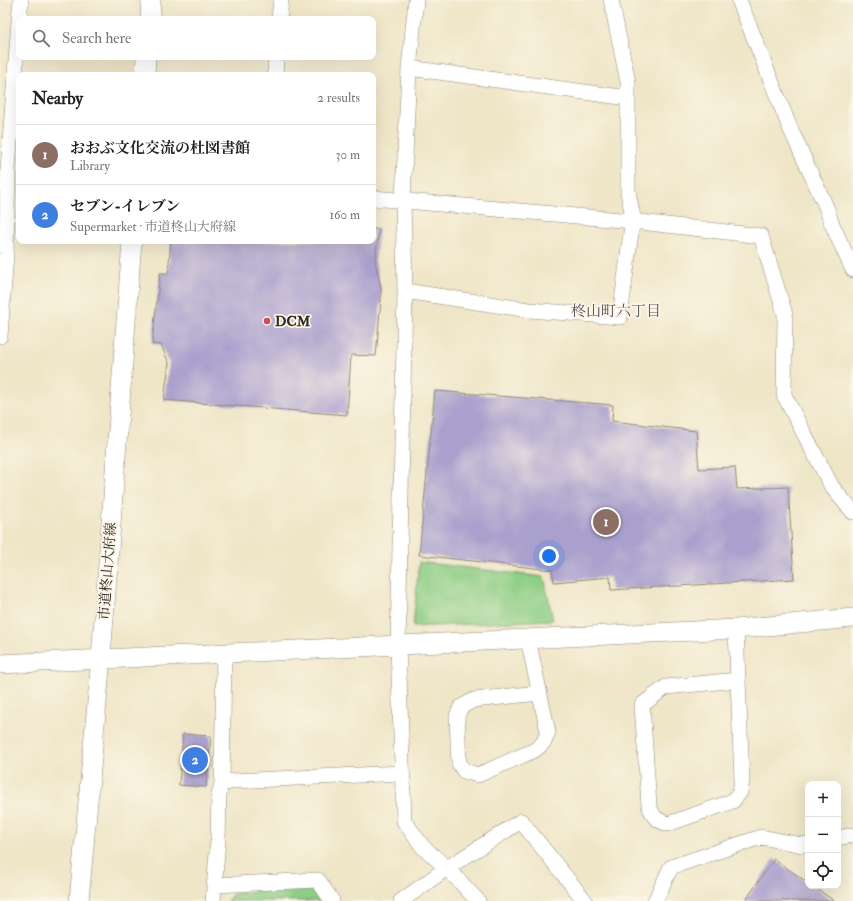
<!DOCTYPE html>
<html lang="en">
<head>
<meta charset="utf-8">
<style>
  body { margin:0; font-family:"IM FELL Double Pica","Noto Serif JP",serif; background:#f2f2f2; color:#222 }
  .controls { position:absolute; right:12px; bottom:12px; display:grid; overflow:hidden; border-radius:8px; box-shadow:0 4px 16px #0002 }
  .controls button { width:36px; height:36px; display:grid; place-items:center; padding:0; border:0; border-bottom:1px solid #e0e0e0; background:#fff; color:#222; font:20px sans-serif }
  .you { position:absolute; left:549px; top:556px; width:14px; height:14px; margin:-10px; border:3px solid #fff; border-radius:50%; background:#1a73e8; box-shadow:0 0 0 6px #1a73e833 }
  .badge { display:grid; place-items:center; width:26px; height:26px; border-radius:50%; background:#d1495b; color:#fff; font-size:13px; font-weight:700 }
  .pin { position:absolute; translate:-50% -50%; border:2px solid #fff; box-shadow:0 1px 4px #0006 }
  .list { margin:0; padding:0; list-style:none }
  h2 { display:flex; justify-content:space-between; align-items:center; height:52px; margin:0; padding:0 16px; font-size:17px }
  h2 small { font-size:13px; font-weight:400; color:#767676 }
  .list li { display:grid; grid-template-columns:26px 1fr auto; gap:12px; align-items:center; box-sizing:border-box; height:60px; padding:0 16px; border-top:1px solid #e0e0e0 }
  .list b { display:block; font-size:15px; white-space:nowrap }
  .list p { margin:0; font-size:13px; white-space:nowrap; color:#767676 }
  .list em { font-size:13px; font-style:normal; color:#767676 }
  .icon { flex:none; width:22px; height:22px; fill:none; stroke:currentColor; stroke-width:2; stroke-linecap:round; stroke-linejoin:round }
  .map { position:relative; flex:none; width:853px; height:901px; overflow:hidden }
  .search { position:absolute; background:#fff; box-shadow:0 4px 16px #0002; left:16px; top:16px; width:360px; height:44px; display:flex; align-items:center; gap:10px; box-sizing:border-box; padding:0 14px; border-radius:8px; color:#767676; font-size:15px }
  .panel { position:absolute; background:#fff; box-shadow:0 4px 16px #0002; left:16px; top:72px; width:360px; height:172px; border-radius:8px }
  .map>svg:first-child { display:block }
</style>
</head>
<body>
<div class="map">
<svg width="853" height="901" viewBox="0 0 853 901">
  <rect width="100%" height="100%" fill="#fcf5e5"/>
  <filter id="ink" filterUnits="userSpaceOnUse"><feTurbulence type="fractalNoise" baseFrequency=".025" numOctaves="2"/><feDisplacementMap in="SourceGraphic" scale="8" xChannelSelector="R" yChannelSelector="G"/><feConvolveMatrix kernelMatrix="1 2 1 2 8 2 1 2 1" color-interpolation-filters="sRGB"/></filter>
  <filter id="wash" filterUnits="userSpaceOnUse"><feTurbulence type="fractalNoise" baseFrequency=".012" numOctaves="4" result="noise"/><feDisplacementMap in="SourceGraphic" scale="16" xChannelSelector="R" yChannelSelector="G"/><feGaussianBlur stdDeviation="0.9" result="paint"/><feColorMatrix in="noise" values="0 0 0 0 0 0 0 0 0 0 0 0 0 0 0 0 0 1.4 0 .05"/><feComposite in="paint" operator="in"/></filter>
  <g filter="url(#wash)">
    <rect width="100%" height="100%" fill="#efe6c8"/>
    <!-- green -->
    <path fill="#8dcd84" stroke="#5c7c58" d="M419,562l125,15 9,43 -140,7z
      M310,885l11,16h-94l6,-7z"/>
    <g id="blocks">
      <!-- building -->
      <path fill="#aaa0cd" d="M373,229h6l-4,32 6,27v11l-5,57 -25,-1 -4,60 -183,-15 5,-37 -8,-18 -9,-1 8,-71h8l3,-32h202z
        M435,391l178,14 -1,16 84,10 3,38 36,-2 2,22 51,-2 6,92 -183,11 -1,-13 -56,5 -2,-12 -133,-15z
        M183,734l28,2 -5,51 -27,-2z
        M774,859l34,24v3h5l21,15h-89z"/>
    </g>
  </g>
  <g filter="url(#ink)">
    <use href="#blocks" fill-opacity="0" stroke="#8d887a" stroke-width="1"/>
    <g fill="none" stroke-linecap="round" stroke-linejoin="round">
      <defs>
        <path id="minor" d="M416,0l-7,68 -6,132 2,91 -7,355 6,175 19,26 24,21 31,33
          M739,0l51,128 37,81 4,13 22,48
          M19,19l2,-19
          M279,19l2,-19
          M409,68l219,30
          M275,75l1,-18
          M373,198l259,23 129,15 24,78 -1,81 48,92 21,25
          M405,291l124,19 91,7 13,-100 -5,-25v-110l-17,-82
          M0,336l6,-82 2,-85 11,-148
          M736,629l6,151 -2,12 -7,9 -65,23c-12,-4 -15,-7 -19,-19l-7,-100 24,-18 72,-7
          M528,639l20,93 -4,10 -9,8 -57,25 -14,-4 -5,-8 -2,-47 4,-9 13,-7 65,-7
          M222,784l2,-131
          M838,838l15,-3
          M215,885l103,-5 14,21
          M213,901l5,-61 1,-46 3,-10 11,-3 169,-8
          M401,901l46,-33 74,-47 64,80
          M655,901l16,-34 90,-30 41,8 6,-1"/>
        <path id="tertiary" d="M150,19l1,-19
          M145,75l1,-18
          M0,664l736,-35 117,-11
          M79,901l22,-243 31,-417"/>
      </defs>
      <!-- minor casing -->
      <use href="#minor" stroke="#8d887a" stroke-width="16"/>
      <!-- tertiary casing -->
      <use href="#tertiary" stroke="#8d887a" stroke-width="20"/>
      <!-- minor -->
      <use href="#minor" stroke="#fff" stroke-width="15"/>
      <!-- tertiary -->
      <use href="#tertiary" stroke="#fff" stroke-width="19"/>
    </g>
  </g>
  <!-- markers -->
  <circle fill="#d1495b" stroke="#fcf5e5" stroke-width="1.5" cx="267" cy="321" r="4"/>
  <g text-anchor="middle" stroke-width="3.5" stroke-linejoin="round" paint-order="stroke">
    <!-- poi labels -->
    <g font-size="14" font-weight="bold" fill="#2b2b2b" stroke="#fcf5e5" text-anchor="start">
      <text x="275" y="326">DCM</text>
    </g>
    <!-- street labels -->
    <g font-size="14" fill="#2b2b2b" stroke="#fcf5e5">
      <text transform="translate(107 571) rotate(-86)" y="5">市道柊山大府線</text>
    </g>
    <!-- neighbourhood labels -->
    <g font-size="15" fill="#575464" stroke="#fcf5e5">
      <text x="616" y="316">柊山町六丁目</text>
    </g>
  </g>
</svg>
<div class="controls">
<button>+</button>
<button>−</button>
<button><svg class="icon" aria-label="locate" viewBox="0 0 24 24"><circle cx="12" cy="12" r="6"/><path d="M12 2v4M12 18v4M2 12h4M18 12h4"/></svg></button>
</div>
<div class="you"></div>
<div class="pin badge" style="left:606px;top:522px;background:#8d6e63">1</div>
<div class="pin badge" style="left:195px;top:760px;background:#3f7fe0">2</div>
<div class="search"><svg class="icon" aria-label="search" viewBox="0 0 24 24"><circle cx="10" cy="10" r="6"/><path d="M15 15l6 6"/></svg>Search here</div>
<section class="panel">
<h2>Nearby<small>2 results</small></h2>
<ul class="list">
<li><span class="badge" style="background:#8d6e63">1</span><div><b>おおぶ文化交流の杜図書館</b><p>Library</p></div><em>30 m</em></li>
<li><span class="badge" style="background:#3f7fe0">2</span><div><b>セブン-イレブン</b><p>Supermarket · 市道柊山大府線</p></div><em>160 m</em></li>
</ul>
</section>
</div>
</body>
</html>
